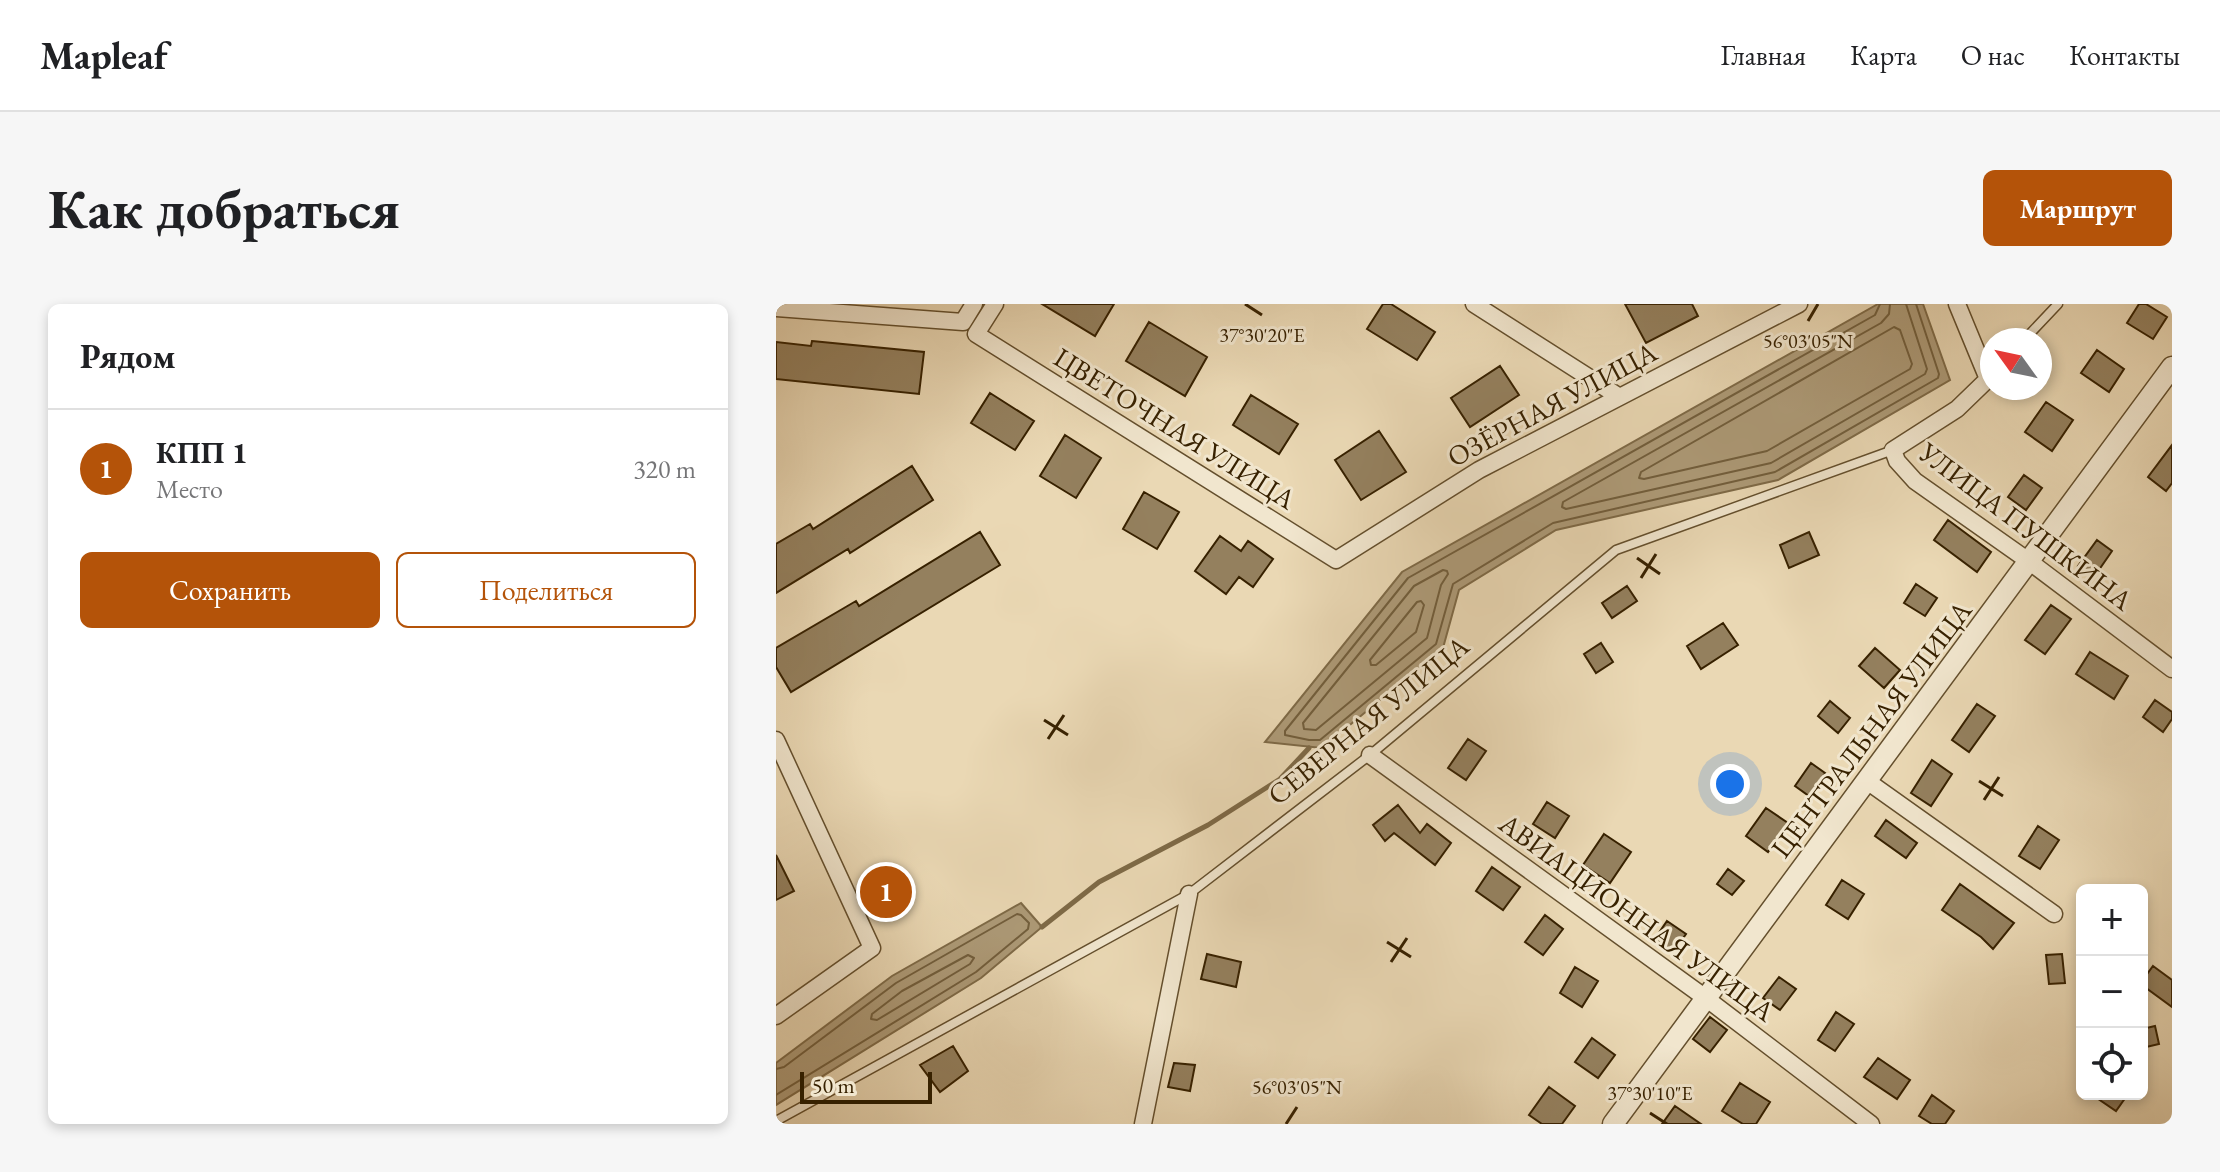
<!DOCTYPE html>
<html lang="ru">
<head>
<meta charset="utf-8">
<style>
  body { margin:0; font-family:"EB Garamond",serif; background:#f6f6f6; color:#202124 }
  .controls { position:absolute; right:24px; bottom:24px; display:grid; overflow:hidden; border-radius:12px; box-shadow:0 4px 12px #0003 }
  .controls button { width:72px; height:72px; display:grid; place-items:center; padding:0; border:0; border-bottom:2px solid #e0e0e0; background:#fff; color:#202124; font:40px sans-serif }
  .compass { position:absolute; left:1204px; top:24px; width:72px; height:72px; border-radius:50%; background:#fff; box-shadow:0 4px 12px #0003; rotate:303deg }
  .scale { position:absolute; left:24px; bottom:20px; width:132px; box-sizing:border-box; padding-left:8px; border:4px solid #372100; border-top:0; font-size:22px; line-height:28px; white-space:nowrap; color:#372100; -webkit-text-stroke:6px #f1e6ce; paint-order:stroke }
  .you { position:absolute; left:954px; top:480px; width:28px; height:28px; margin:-20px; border:6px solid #fff; border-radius:50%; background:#1a73e8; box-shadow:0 0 0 12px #1a73e833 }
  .badge { display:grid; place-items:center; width:52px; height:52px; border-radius:50%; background:#b45309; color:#fff; font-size:26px; font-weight:700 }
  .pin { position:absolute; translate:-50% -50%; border:4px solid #fff; box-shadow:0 2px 8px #0006 }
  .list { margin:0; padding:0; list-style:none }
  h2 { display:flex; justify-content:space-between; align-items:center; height:104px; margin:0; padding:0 32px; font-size:34px }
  h2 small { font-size:26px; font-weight:400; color:#757577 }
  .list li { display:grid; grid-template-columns:52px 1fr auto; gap:24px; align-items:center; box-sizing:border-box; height:120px; padding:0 32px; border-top:2px solid #e0e0e0 }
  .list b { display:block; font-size:30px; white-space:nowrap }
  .list p { margin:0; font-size:26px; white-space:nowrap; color:#757577 }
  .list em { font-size:26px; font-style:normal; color:#757577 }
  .actions { display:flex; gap:16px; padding:24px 32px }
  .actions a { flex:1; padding:18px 0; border:2px solid #b45309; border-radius:12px; text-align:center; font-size:28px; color:#b45309 }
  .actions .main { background:#b45309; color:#fff }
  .icon { flex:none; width:44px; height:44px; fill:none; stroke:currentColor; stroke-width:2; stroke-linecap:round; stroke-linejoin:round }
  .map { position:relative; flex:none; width:1396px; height:820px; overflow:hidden; border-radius:12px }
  header { display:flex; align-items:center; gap:48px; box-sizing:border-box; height:112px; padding:0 40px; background:#fff; border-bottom:2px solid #e0e0e0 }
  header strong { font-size:38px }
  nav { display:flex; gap:44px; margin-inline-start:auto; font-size:28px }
  .intro { display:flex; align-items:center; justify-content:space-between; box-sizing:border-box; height:192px; padding:0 48px }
  h1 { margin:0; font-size:56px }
  .button { padding:20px 36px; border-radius:12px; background:#b45309; color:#fff; font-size:28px; font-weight:700 }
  main { display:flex; gap:48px; padding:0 48px }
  aside { flex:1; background:#fff; border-radius:12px; box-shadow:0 4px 12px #0003 }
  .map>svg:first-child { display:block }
</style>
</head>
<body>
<header>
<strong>Mapleaf</strong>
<nav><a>Главная</a><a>Карта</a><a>О нас</a><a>Контакты</a></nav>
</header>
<div class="intro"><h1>Как добраться</h1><a class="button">Маршрут</a></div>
<main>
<aside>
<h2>Рядом<small></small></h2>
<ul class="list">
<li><span class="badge">1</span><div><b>КПП 1</b><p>Место</p></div><em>320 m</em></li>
</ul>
<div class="actions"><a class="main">Сохранить</a><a>Поделиться</a></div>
</aside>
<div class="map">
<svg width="1396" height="820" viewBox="0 0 1396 820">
  <rect width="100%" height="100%" fill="#ead8b4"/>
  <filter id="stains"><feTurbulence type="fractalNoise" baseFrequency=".0025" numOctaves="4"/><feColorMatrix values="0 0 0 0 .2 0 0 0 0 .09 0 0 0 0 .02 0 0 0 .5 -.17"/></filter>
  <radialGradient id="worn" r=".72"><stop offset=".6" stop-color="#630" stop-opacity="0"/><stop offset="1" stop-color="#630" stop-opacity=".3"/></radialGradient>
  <!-- water -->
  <path fill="#ad9a77" stroke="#7e6a47" stroke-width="2" d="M1102,0h45l27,76 -172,100 -222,50 -97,60 -16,58 -121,100 -57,-6 137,-170z
    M245,599l21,24 -61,51 -205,127v-42l116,-87z"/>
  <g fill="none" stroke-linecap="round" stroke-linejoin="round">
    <!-- shore -->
    <path stroke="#725e3c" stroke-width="2" d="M1104,0l-5,11 -467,263 -123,153v4l24,5h11l116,-96 17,-60 100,-61 222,-51 163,-94 1,-4 -23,-70
      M1114,0l-1,10 -8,9 -318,179 -1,5 4,2 205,-46 154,-89 2,-5 -21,-65
      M1118,23l6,3 12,34 -2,5 -143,82 -123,28 -5,-1 2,-6z
      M667,266l4,1 1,3 -7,11 -14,53 -111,92 -12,-1 -1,-6 111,-137z
      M645,297l3,4 -8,27 -40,33h-5l-1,-5 47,-58z
      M192,651l6,3 -4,6 -93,56 -6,-1 1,-5 30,-23z
      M0,765l8,-2 112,-84 121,-69 4,1 8,8 -1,6 -52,43 -200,123"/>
    <!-- stream -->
    <path stroke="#7e6a47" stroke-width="5" d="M266,623l57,-45 109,-57 72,-46 29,-31"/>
  </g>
  <!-- building -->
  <path fill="#94805e" stroke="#372100" stroke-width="2" d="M266,0h72l-19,32z
    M607,0h8l44,28 -18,28 -50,-31z
    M849,0h67l6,12 -52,27z
    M1363,0h7l21,13 -14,22 -26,-16z
    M373,18l58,35 -22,39 -59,-35z
    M36,37l112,11 -5,42 -143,-15v-37l35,4z
    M1321,46l27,19 -15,23 -28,-19z
    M724,62l19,29 -49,32 -19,-29z
    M214,89l44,28 -19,29 -44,-27z
    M475,91l47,29 -19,30 -46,-29z
    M1270,98l27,18 -21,31 -27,-19z
    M603,127l27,41 -45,28 -26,-40z
    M289,131l36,23 -25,40 -36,-22z
    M1396,141v38l-6,8 -18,-14z
    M136,162l21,34 -83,53 -2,-4 -72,44v-49l34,-20 3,5z
    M1248,171l18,13 -16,22 -18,-13z
    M368,188l35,20 -22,37 -34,-20z
    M1172,216l43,32 -14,20 -43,-32z
    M204,228l20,33 -209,127 -15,-25v-19l80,-47 3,5z
    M1033,228l10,23 -30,13 -9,-23z
    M444,232l21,15 7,-10 25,18 -20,28 -14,-10 -13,17 -31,-23z
    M1321,236l15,11 -18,26 -16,-11z
    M1140,280l21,14 -12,18 -21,-13z
    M851,282l10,15 -25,17 -10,-15z
    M1275,301l20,14 -26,35 -20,-14z
    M947,319l15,22 -37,24 -14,-23z
    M825,339l12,19 -17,11 -12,-19z
    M1099,344l25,22 -16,18 -25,-22z
    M1314,348l38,24 -14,23 -38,-25z
    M1379,396l17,12v7l-9,13 -20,-15z
    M1054,397l20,17 -12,15 -20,-17z
    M1201,400l18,12 -26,36 -17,-12z
    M692,435l18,12 -20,29 -18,-12z
    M1156,456l20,14 -21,32 -20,-13z
    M1035,459l14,10 -16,23 -14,-10z
    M771,498l22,14 -14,22 -22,-14z
    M622,501l22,28 7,-9 24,19 -16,22 -41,-32 -9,8 -12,-16z
    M990,504l22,15 -20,29 -22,-16z
    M1110,516l31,23 -11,15 -31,-22z
    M1262,522l21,14 -19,29 -21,-13z
    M828,530l27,18 -21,31 -27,-18z
    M0,551l18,36 -18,9z
    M716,563l28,20 -17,23 -27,-19z
    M111,565l16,38 -18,8 -16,-38z
    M952,565l16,12 -12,14 -15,-11z
    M1066,576l22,14 -16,25 -22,-14z
    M1184,580l54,39 -21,26 -12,-12 -39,-27z
    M769,611l18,14 -20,26 -18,-13z
    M891,617l19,13 -14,20 -18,-14z
    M431,650l34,8 -5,25 -35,-8z
    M1286,650l3,29 -16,1 -3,-29z
    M1377,662l19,14v27l-30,-22v-4z
    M799,663l23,14 -16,26 -22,-14z
    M1003,673l17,12 -16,21 -17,-12z
    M1060,708l18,12 -19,27 -17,-11z
    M934,713l17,13 -17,22 -17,-13z
    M1379,722l4,18 -17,4v-19z
    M816,734l23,17 -17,23 -23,-16z
    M177,742l15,25 -28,21 -20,-27z
    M1102,754l32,22 -13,19 -33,-22z
    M398,759l21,2 -5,26 -22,-4z
    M964,779l30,19 -14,22h-13l-21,-13z
    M773,783l26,19 -13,18h-20l-13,-9z
    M1315,790h37l-12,17z
    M1156,791l22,16 -9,13h-13l-13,-8z
    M899,802l26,18h-39z"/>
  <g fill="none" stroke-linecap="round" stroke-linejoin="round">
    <defs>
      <path id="service" d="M1248,36l34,-36
        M0,817l413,-227 181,-139 246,-205 277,-100"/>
      <path id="minor" d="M219,0l-19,30 360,226 143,-90 320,-166
        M698,0l144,92
        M1181,0l31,75 -31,30 -64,41 4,11 18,20 115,81 142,107
        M0,4l187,14 11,-18
        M0,436l96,208 -96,68
        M594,451l337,244 164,125
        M1091,477l187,133
        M367,820l46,-230"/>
      <path id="tertiary" d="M837,820l559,-757"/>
    </defs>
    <!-- service casing -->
    <use href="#service" stroke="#644f2d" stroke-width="11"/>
    <!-- minor casing -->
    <use href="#minor" stroke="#644f2d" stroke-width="19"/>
    <!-- tertiary casing -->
    <use href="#tertiary" stroke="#644f2d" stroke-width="23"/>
    <!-- service -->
    <use href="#service" stroke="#f1e6ce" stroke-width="8"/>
    <!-- minor -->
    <use href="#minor" stroke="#f1e6ce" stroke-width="16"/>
    <!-- tertiary -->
    <use href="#tertiary" stroke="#f1e6ce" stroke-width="20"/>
  </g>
  <!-- ticks -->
  <path fill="none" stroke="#372100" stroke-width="3" d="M469,0l17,11M1032,17l10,-17M861,254l23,16M865,274l15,-24M268,416l24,15M272,435l16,-24M1203,477l24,15M1208,496l15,-23M611,638l24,15M615,658l16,-24M874,809l17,11M510,820l11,-17"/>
  <g text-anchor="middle" stroke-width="6" stroke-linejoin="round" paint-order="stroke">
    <!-- street labels -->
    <g font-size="28" fill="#372100" stroke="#f1e6ce">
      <text transform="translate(776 100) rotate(-28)" y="10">ОЗЁРНАЯ УЛИЦА</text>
      <text transform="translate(399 124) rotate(32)" y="10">ЦВЕТОЧНАЯ УЛИЦА</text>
      <text transform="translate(1250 222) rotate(37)" y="10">УЛИЦА ПУШКИНА</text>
      <text transform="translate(592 416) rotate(-39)" y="10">СЕВЕРНАЯ УЛИЦА</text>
      <text transform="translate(1095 425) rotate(-53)" y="10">ЦЕНТРАЛЬНАЯ УЛИЦА</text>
      <text transform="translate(861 613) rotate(36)" y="10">АВИАЦИОННАЯ УЛИЦА</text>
    </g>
  </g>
  <g font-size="20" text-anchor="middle" fill="#372100" stroke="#f1e6ce" stroke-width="6" stroke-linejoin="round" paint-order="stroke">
    <text x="486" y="38">37°30'20"E</text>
    <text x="1032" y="44">56°03'05"N</text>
    <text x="521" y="790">56°03'05"N</text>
    <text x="874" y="796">37°30'10"E</text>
  </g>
  <rect width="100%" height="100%" filter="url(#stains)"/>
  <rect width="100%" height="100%" fill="url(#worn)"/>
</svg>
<div class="controls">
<button>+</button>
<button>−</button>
<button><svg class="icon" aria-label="locate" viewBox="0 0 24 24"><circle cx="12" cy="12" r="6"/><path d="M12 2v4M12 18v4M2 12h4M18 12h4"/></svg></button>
</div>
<svg class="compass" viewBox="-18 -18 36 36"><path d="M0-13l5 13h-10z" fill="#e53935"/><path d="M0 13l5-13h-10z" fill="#757577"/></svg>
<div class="scale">50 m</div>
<div class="you"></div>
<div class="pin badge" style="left:110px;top:588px">1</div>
</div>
</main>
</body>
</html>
